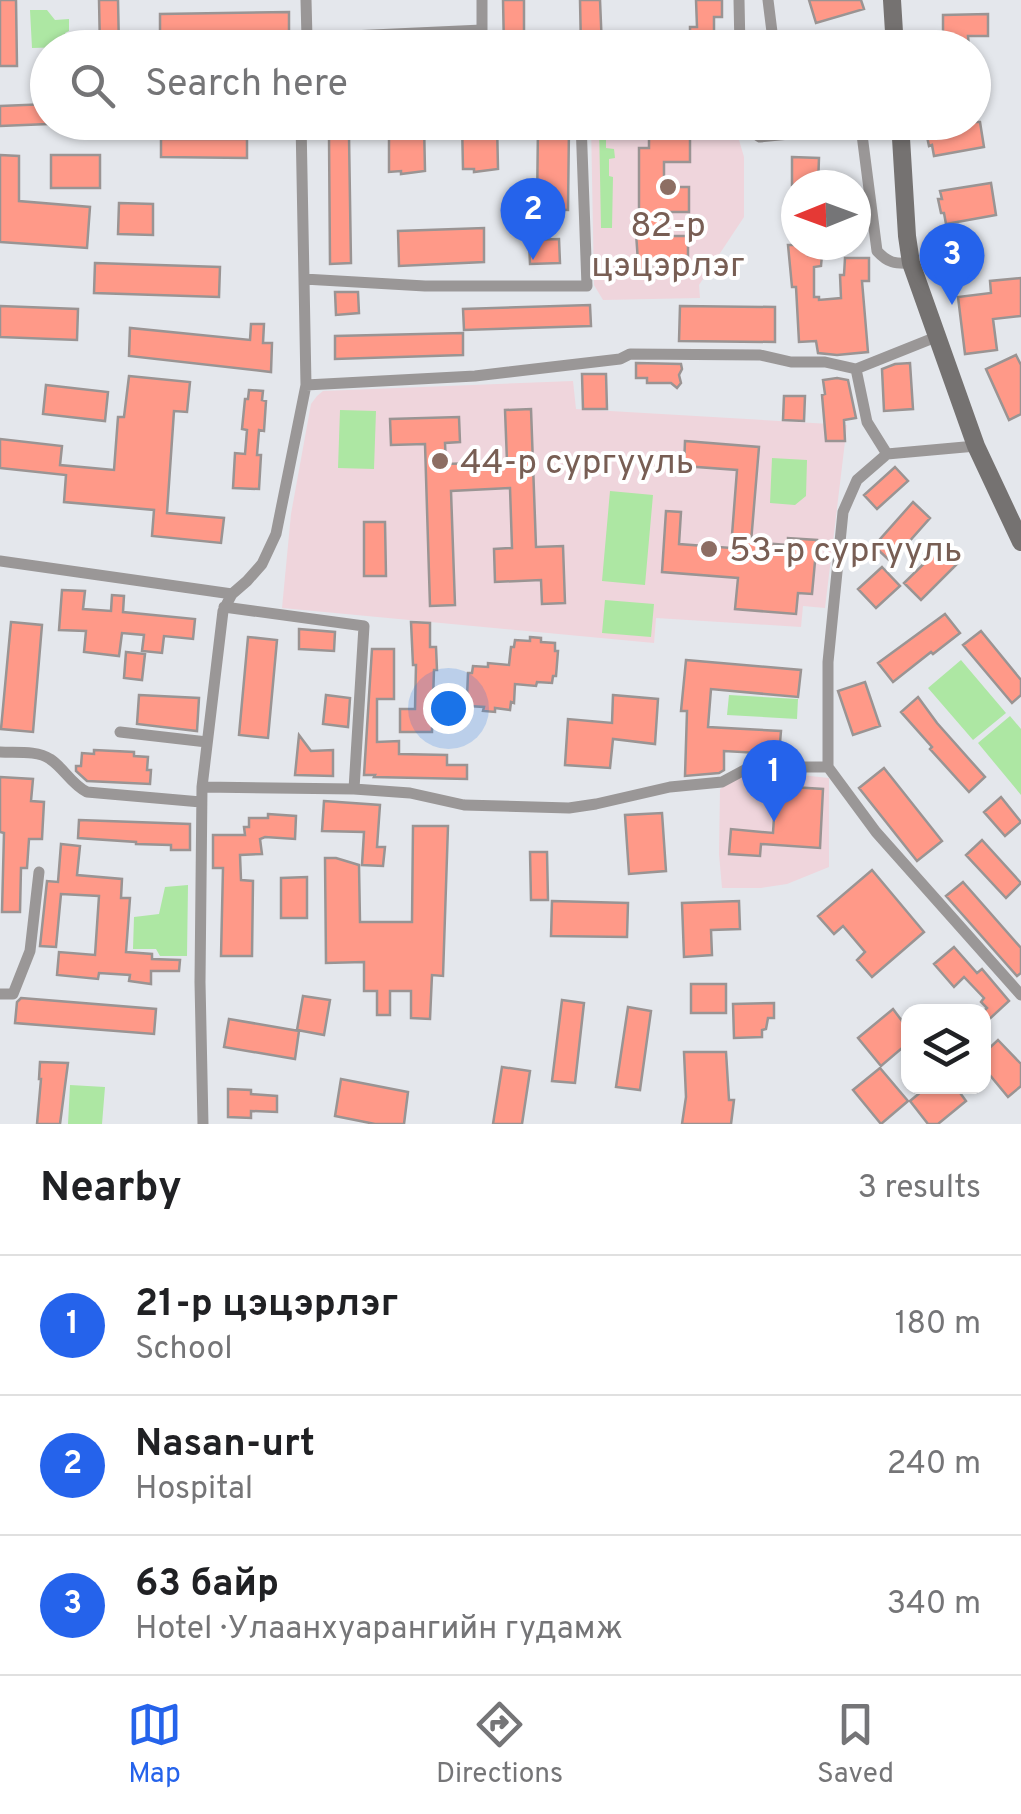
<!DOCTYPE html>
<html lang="en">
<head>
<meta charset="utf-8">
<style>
  body { margin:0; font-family:Overpass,sans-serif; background:#f2f2f2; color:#202124 }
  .controls { position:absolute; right:30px; bottom:30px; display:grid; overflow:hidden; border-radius:20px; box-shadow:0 2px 8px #0004 }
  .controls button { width:90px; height:90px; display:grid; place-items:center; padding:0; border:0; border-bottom:2px solid #e0e0e0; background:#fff; color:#202124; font:50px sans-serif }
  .compass { position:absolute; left:781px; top:170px; width:90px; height:90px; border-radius:50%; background:#fff; box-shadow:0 2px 8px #0004; rotate:269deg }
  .you { position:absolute; left:448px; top:708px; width:35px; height:35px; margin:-25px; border:8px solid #fff; border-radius:50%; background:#1a73e8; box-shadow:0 0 0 15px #1a73e833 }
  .badge { display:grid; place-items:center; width:65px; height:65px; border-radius:50%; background:#2563eb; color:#fff; font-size:32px; font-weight:700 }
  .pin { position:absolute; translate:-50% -82px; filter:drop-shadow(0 2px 5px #0008) }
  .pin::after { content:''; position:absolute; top:52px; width:35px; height:30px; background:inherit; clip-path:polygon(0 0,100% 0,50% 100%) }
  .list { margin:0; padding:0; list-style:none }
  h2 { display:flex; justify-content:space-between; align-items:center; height:130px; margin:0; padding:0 40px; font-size:42px }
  h2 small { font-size:32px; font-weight:400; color:#757577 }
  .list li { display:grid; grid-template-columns:65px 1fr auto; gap:30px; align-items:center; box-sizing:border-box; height:140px; padding:0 40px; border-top:2px solid #e0e0e0 }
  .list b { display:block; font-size:38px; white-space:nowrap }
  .list p { margin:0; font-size:32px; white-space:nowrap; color:#757577 }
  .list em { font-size:32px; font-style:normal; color:#757577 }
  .icon { flex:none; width:55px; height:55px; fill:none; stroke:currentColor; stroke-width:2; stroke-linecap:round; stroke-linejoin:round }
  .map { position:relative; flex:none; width:1021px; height:1124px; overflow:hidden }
  .search { position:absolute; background:#fff; box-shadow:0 2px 8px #0004; left:30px; right:30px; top:30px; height:110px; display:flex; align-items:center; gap:25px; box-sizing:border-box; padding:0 35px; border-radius:55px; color:#757577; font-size:38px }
  .sheet { height:550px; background:#fff }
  nav { display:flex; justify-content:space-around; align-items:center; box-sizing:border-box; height:140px; border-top:2px solid #e0e0e0; background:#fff; font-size:28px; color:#757577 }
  nav a { display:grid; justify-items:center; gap:5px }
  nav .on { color:#2563eb }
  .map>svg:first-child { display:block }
</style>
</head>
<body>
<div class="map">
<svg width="1021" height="1124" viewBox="0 0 1021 1124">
  <rect width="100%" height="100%" fill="#e4e7ec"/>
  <!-- education -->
  <path fill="#efd5dc" d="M591,123h143l10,34v60l-45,68 1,13 -97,2 -9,-15z
    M573,381l3,28 271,16 -22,183 -22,-2 -2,21 -145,-9 -2,25 -372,-35 9,-94 20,-110 6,-8 6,-5z
    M761,771l68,7v89l-42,17 -26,4h-39l-3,-34 1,-65 14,-10z"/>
  <!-- green -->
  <path fill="#ade7a3" d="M30,10h17l8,10 14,-1v12l-4,2v14l-33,1z
    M599,123h47v4h-28l-1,11 -11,2v8l8,1 1,9 -6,1v17l4,1 -1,51h-11z
    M340,410l36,1 -2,58 -36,-1z
    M772,458l35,2 -1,36 -11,9 -25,-2z
    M610,491l43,4 -8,90 -43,-4z
    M605,600l49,4 -3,33 -49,-4z
    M961,660l45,53 -33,27 -45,-52z
    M729,695l69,4 -1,20 -70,-4z
    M1010,716l11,13v66l-43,-52z
    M188,885l-1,71h-27l-4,-7h-23l1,-32 25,-3 6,-27z
    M70,1085l35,2 -3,37h-34z"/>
  <!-- building -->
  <path fill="#f98" stroke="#9a9493" stroke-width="2.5" d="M0,0h16l1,66h-17z
    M99,0h19l1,48h-19z
    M503,0h21v48h-20z
    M580,0h20l2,48h-21z
    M696,0h26v17h-8v31h-24v-21h7z
    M809,0h52l3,9 -48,14z
    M289,12v22l-129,3v-23z
    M988,14v22h-20l1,12h-26v-33z
    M48,104v20l-48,2v-20z
    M400,122l24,2 1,47 -24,3v-3l-12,1v-47h11z
    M462,122h35l1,47 -24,3v-3h-11z
    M936,122h44l4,25 -50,9 -2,-11 -3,1 -3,-14 4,-1 -2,-7z
    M538,126h31l-1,84 -31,-1z
    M329,136h20l2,127 -21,1z
    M649,137h41v25h-26v25h25v25h-24v24h23v25h-36v15h-13l-3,-43h3v-85h10z
    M161,139h86v19l-86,-1z
    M0,155l19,1v45l71,6 -3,41 -87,-6z
    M51,155h49v33h-49z
    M792,157l27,1 -1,27h-26z
    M991,183l5,32 -50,9 -2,-11h-3l-3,-14h4l-2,-8z
    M119,203l34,1v31l-35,-1z
    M484,228v34l-85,4 -1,-35z
    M559,239l1,24 -30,1 -1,-24z
    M788,245h20v10h14l-1,11 -7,1v30h5v3l22,-2 -1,-23h4l1,-17h24v23h-7l6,71 -31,3 -19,-2 -2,-12 -17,1 -3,-55h-4z
    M95,263l125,4 -1,30 -125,-4z
    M1021,278v38l-28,3 4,31 -32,4 -7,-57 33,-4 -1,-12z
    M335,292h23l1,21 -23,2z
    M590,305l1,21 -127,4 -1,-21z
    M0,306l78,3 -1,31 -77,-3z
    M680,306l95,1v35l-96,-1z
    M251,324h13l-1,19h9l-1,29 -142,-16 1,-28 120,12z
    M463,333v22l-128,4v-23z
    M1016,355l5,10v49l-12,6 -23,-51z
    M636,363l45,1 1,5 -3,6 2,8 -4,5 -6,-5h-24v-5h-11z
    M910,363l3,46 -29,2 -2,-42 13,-5z
    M582,374h24l1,35h-24z
    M129,376l61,6 -3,30 -13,-1 -7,102 57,5 -3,25 -69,-7 2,-26 -90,-8 2,-27 -66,-7v-29l62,7 -2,19 54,5 4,-53h6z
    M837,378l11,2 8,38 -12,2 1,21h-19l-4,-46 3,-1 -2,-14z
    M46,385l62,7 -3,29 -62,-7z
    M249,390l14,1 -1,9 4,1 -2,30 -5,-1 -2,25h4l-2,34 -26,-1 2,-35 10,1 2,-24 -5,-1 3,-30h3z
    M784,396h21l-1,25 -21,-1z
    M531,409l5,138 27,-1 2,57 -23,1 -1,-24 -46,2 -1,-33 18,-1 -2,-60 -59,3 4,114 -25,1 -5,-162 -34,1 -1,-26 69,-2 1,25 -15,1 1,21 61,-2 -2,-52z
    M685,441l74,6 -8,95 37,3v-7l29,2 -5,54 -14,-1 -2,21 -61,-5 3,-31 -76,-6 4,-61 15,1 -2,32 52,4 6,-78 -53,-4z
    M895,467l13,14 -31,28 -13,-14z
    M913,502l17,16 -39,44 -17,-16z
    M364,522h21l1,54h-22z
    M942,546l16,17 -37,37 -17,-17z
    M882,567l18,19 -24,22 -18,-19z
    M62,590l23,1 -2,18 28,2 1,-16 12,1 -1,16 72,7 -2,20 -29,-3 -2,17 -20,-2 2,-16 -22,-2 -3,23 -35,-4 2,-21 -27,-1z
    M945,614l15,19 -27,21 -2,-2 -38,30 -15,-19z
    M11,622l31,3 -9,107 -32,-3z
    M411,622l19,1v24h6l1,23h-3l-2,62h-32v-23h15l1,-44h-3z
    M299,629l36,3 -1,19 -35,-2z
    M981,631l40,49v15l-9,8 -49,-58z
    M248,637l29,3 -9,98 -29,-3z
    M530,637l11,1v4l14,1v8h3l-2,25h-3l-1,7 -15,-1 -1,4 -21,-2 -1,19 -3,-1 -1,8 -15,-2v4l-12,-1 1,-4 -15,-1 1,-8h-3l1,-25h4l1,-7 15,1v-4l21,2 2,-18h3l1,-7 15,1z
    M372,649h22v50h-17v43l22,-1v13l48,1v10h20v14l-93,-2 1,-2h-11z
    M126,652l19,2 -3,26 -18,-2z
    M686,660l115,10 -3,27 -87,-8 -3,38 73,4 -2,23 -55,-3v19l-5,3 -34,3 2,-65h-6z
    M865,682l15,44 -27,9 -15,-44z
    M139,695l60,3 -2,33 -60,-7z
    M326,695l24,3 -2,29 -25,-3z
    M613,695l45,4 -3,45 -42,-5 -3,29 -45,-3 3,-46 44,4z
    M918,697l19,26 48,54 -16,15 -39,-43 2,-2 -31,-35z
    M299,735l12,16 22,-1v26l-38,-1z
    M94,750l40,2v4l14,1 -1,13h4l-1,14 -63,-3 -11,-10v-5h5l1,-13 12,1z
    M884,768l58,73 -25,20 -58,-73z
    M0,777l33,2 -2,22 13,1 -2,37h-13l-2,29h-6l-1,44h-18l2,-79 -4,-1z
    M776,786l47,3 -3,59 -59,-4 -1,12 -31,-2 2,-25 42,4z
    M1001,797l20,25 -16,14 -21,-24z
    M324,801l56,4 -3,42h8l-2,19 -21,-1 2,-33 -42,-1z
    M662,813l4,58 -37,3 -4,-59z
    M268,814l28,2 -1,23 -30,-2 -5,2 2,15 -22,1 1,25 12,1 -1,75h-31l2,-88h-10v-33h32l-1,-8h5v-9h19z
    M79,820l111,4v26h-19v-5l-35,-1v-2l-58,-4z
    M413,826h35l-5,150 -11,-1 -2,44 -19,-1v-27h-21v24h-13v-24h-13v-29l-38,1 -1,-105h11l23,7 1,57h52z
    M982,840l39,43 -15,15 -40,-43z
    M61,844l19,2 -3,29 45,4 -1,19h9l-4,54 26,2v5l28,1 -1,11h-28v13l-22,-3 1,-6 -31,-2 -1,6 -41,-4 2,-23 36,3 4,-59 -38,-2 -5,53 -16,-1 7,-65 11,1z
    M530,852h17l1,48h-17z
    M872,870l52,62 -52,45 -15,-17 8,-8 -22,-26 -9,8 -16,-18z
    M307,877v41h-26v-40z
    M963,882l58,66v25l-4,3 -71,-80z
    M552,901l76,2 -1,34 -76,-1z
    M739,901l1,28 -29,1 1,25 -28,2 -2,-54z
    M954,947l23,26 5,-4 27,32 -25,23v-13l3,-3 -6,-6 3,-4 -20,-21 -10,10 -20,-23z
    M691,984h35v29h-35z
    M303,996l27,4 -6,35 -27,-5z
    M21,998l135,11 -2,25 -139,-11 2,-21z
    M562,1000l22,3 -9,80 -23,-2z
    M774,1003v15h-6l-2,11 -4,1v7l-28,1 -1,-34z
    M628,1007l23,4 -11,79 -24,-3z
    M893,1009l15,20v14l-27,23 -23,-28z
    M229,1019l70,12 -4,28 -71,-12z
    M998,1040l23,24v22l-13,11 -24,-29v-15z
    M684,1052h42l3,48h5l-3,24h-49l4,-27z
    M40,1062l28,1 -8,61h-23l4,-45h-2z
    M502,1067l28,4 -8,53h-29z
    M880,1068l28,33 -27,23 -28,-34z
    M341,1079l67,13 -4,32h-29l-40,-8z
    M928,1086h27l11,15 -28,23h-10l-18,-23z
    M228,1089l23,1v4l26,2v16l-26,-1v7l-23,-1z"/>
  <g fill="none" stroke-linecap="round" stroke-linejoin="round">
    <!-- street -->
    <path stroke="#9a9797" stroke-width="11" d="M739,0l1,48
      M768,0l6,48
      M307,38l175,-8v-30
      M303,48l4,-10 -1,-38
      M746,122l3,8 11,7 101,-10 16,124c11,12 18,13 34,12
      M304,279l121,7h162l-6,-164
      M856,369l80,-32
      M306,385l169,-9 145,-17 10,-5 130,1 31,7h34l31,7 11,53 20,32
      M0,561l232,33
      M224,607l140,19 -10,163
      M120,732l87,10
      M0,752c15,1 37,-2 50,7 14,9 21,25 37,33l114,10
      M828,767v-105l15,-150 14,-32 30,-26 89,-8
      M202,787l152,2 56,4 54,12 105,3 27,-4 74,-17 52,-5 28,-15h78l48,65 145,163
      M0,994h13l17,-43 9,-79
      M203,1124l-3,-142 2,-195 21,-176 9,-17 15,-13 15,-17 14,-30 30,-149 -5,-263"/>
    <!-- secondary -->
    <path stroke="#757271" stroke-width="18" d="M892,0l3,48
      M900,122l7,114 4,27 65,183 45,96"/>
  </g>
  <!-- markers -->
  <g fill="#8d6e63" stroke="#fff" stroke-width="4">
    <circle cx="668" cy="187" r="10"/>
    <circle cx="440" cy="461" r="10"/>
    <circle cx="709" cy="549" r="10"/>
  </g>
  <g text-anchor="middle" stroke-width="8" stroke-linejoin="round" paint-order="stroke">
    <!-- education labels -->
    <g font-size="35" fill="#785e54" stroke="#fff" text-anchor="start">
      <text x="668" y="236" text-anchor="middle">82-р<tspan x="668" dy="40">цэцэрлэг</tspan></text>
      <text x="460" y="473">44-р сургууль</text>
      <text x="729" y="561">53-р сургууль</text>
    </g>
  </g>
</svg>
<div class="controls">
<button><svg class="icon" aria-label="layers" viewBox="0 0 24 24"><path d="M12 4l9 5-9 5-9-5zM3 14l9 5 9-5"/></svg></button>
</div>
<svg class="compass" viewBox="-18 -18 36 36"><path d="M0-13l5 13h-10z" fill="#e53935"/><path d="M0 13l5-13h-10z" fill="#757577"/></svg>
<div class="you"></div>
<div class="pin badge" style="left:774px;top:822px">1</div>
<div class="pin badge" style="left:533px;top:260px">2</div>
<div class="pin badge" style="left:952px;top:305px">3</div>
<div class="search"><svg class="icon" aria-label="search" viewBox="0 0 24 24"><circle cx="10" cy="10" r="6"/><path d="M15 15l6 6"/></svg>Search here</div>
</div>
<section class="sheet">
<h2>Nearby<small>3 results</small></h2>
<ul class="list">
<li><span class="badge">1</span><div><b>21-р цэцэрлэг</b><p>School</p></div><em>180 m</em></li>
<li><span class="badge">2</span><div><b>Nasan-urt</b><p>Hospital</p></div><em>240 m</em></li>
<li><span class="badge">3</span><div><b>63 байр</b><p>Hotel · Улаанхуарангийн гудамж</p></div><em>340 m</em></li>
</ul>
</section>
<nav>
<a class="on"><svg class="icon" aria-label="map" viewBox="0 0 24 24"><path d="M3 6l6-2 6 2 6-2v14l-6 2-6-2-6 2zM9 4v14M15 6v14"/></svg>Map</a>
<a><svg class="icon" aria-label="directions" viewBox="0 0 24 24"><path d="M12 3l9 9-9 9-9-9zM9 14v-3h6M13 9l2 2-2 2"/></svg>Directions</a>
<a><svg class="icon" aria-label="saved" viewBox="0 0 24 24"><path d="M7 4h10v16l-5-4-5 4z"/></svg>Saved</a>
</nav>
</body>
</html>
